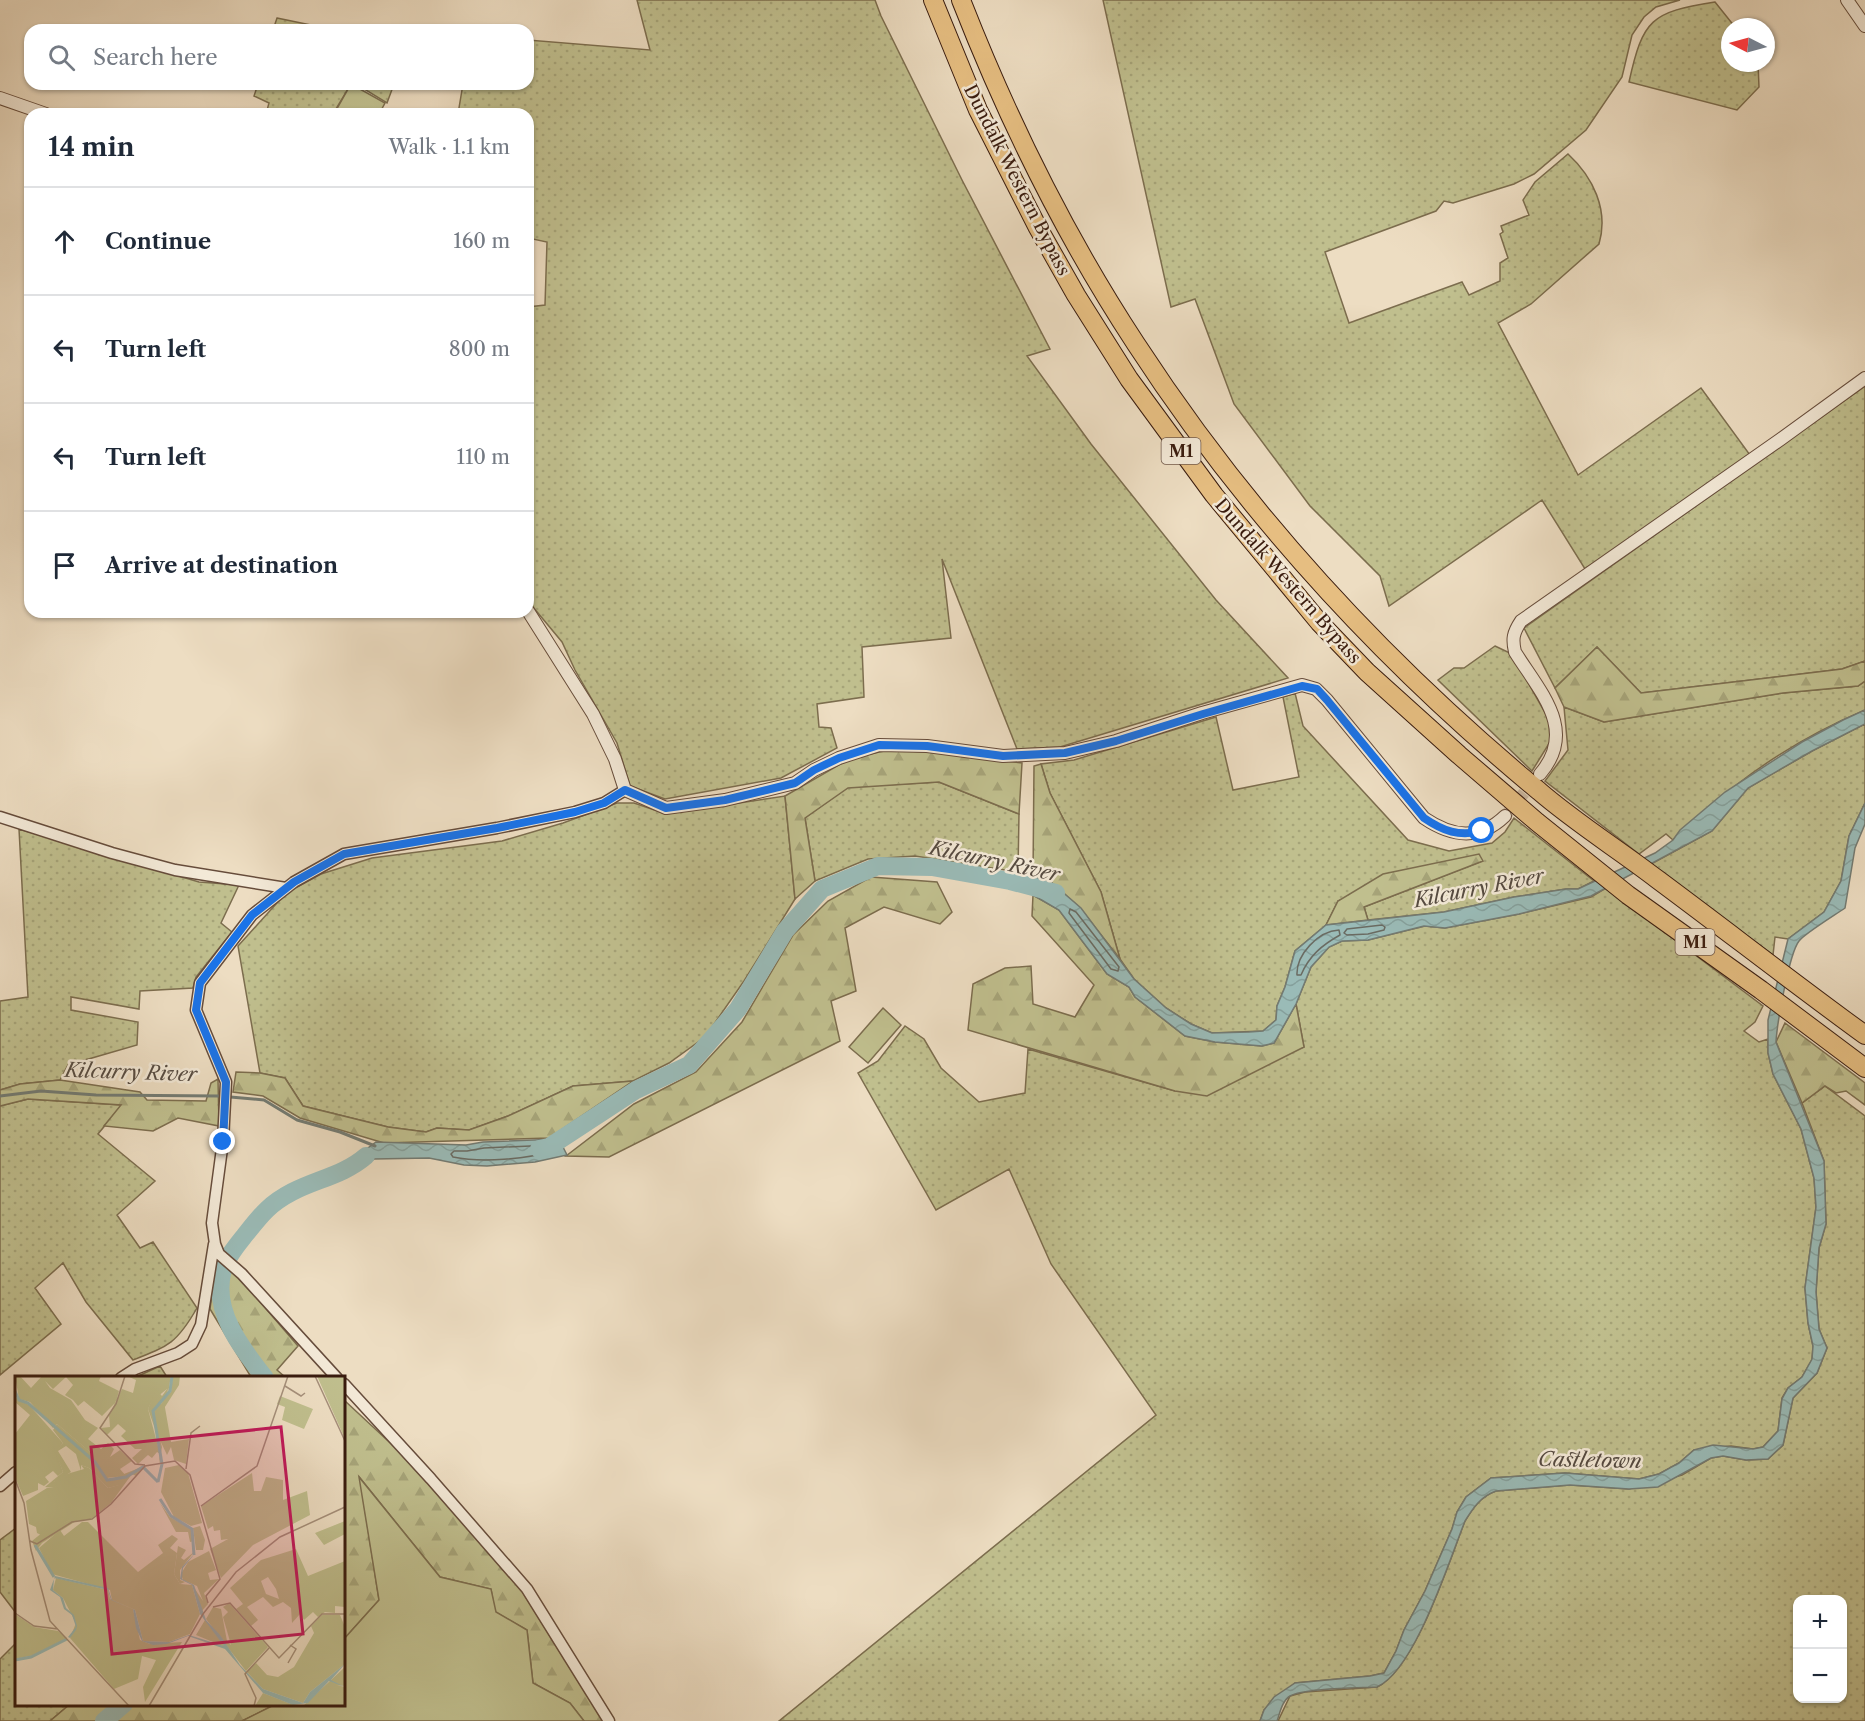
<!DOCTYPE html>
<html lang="en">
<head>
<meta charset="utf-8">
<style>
  body { margin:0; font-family:"Libre Caslon Text",serif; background:#f6f6f7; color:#1f2937 }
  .controls { position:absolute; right:18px; bottom:18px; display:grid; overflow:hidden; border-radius:12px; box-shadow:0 2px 4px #0004 }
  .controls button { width:54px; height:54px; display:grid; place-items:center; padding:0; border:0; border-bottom:2px solid #e0e1e3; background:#fff; color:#1f2937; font:30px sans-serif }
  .compass { position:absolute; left:1721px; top:18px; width:54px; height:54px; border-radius:50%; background:#fff; box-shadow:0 2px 4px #0004; rotate:276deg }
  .stop { position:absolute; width:18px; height:18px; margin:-14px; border:4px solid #1a73e8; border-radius:50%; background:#fff }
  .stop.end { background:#1a73e8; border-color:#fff; box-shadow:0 2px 6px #0008 }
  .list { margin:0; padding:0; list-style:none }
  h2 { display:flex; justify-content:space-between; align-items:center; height:78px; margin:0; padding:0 24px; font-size:26px }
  h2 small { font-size:20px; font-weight:400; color:#747a83 }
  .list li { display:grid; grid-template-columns:39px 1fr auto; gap:18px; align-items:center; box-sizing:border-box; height:108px; padding:0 24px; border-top:2px solid #e0e1e3 }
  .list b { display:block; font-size:22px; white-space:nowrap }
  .list em { font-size:20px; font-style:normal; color:#747a83 }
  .icon { flex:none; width:33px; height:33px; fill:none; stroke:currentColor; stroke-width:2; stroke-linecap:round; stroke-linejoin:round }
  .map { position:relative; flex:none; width:1865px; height:1721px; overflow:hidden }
  .search { position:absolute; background:#fff; box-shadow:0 2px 4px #0004; left:24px; top:24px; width:510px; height:66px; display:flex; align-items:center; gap:15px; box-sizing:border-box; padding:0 21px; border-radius:18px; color:#747a83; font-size:22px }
  .panel { position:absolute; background:#fff; box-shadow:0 2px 4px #0004; left:24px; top:108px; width:510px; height:510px; border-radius:18px }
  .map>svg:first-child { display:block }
</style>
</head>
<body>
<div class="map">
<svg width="1865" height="1721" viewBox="0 0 1865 1721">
  <defs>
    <pattern id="grass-dots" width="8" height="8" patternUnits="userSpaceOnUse" patternTransform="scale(1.5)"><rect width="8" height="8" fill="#c0bf8e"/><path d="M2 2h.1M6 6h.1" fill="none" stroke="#a6a479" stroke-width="1.8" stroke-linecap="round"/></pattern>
    <pattern id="forest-firs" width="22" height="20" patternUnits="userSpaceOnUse" patternTransform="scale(1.5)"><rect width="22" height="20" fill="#c0bf8e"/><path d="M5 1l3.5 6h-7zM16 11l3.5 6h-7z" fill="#a6a479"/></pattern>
    <pattern id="water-waves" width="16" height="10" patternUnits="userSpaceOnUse" patternTransform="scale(1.5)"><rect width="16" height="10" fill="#9abbb7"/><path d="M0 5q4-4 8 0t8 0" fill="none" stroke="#85a09c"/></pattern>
  </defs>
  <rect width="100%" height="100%" fill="#edddc2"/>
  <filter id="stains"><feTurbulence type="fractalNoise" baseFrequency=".00333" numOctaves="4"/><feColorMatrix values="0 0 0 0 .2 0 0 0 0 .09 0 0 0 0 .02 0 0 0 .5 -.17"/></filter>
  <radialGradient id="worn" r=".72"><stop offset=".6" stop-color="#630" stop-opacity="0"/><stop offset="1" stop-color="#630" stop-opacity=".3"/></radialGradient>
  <!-- grass -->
  <path fill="url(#grass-dots)" stroke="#7c6d4e" stroke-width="1.5" fill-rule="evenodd" d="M637,0h238l6,16 81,164 88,169 -23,7 64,88 125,156 72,78 -228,69 -43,2 -75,-190 9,79 -89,9 2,50 -47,7 2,23 12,1 6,20 -56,30 -116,21 -35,-13 -13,-43 -42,-73 -13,-28 -34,-41v-294l17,-2 2,-63 -19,-4v-124h-70l5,-30h65v-44l122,10z
    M1103,0h577l-24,7 -12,10 -12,18 -10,42 -36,53 -52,44 -20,10 -61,19 -9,-2 -8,10 -111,41 24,71 113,-41 7,13 31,-14v-18l8,-5 -8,-24 3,-2 -2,-6 28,-11 -6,-15 12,-18 33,-28c25,23 41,56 31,90l-68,60 -33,19 80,152 123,-87 49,67 -165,114 -43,-69 -153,106 -9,-30 -70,-70 -76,-102 -39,-105 -24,8z
    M1715,2l20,25h-5v36h28l1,24 -22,23 -108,-28c14,-63 22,-70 86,-80z
    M277,18l58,12h-62z
    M258,84h93l-18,30h-67l3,-11 -15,-7z
    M356,84h38l-7,19z
    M1865,386v275l-23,8 -201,24 -44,-46 -42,41 -31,-60z
    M1495,646l17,8 37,66 1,22 -18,29 -94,-91 16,-12h10z
    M1865,681v29c-56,24 -112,58 -157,99 -12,10 -25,18 -35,31l-7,-6 -27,20 -94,-73 23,-31 -4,-43 40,15 179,-29 75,-7z
    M1295,693l8,33 105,114 41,11 43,-8 13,-11 9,-14 80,63 -16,8h-12l-52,8 -70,15 -76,8 -4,-13 118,-46 -144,40 -12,24 -31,26 -10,36 -8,19 -1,14 -13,11 -51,2 -21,-9 -25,-16 -32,-29 -14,-20 -19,-67 -51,-99 -9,-29 33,-4 142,-43 17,73 66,-13 -16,-80z
    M1865,724v79l-16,33 -8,45 -17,31 -36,27 -13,-2 -2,18 -122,-91 61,-33 36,-43 64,-37z
    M939,782l80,32 -1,58 -103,-16 -47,3 -53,22 -10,-63 43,-31z
    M785,796l10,103 -51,82 -39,56 -36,26 -36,18 -60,5 -65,30 -39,14 -32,-2 -11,4 -38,-5 -85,-21 -18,-28 -25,-5 -22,-127 48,-53 35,-19 51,-16 130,-17 61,-18 54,-20h17l32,11z
    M19,829l180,53 40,3 -18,38 11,9 -36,45 -3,11 -53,3 -1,18 -68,-12v13l67,12 -1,23 -69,20 -8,15 -40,4 -20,6v-89l28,-4z
    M1606,888l157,118 -8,16 -11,9 15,11 9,-3v14l5,21 28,55 13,49 2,29 -11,81 3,35 5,23 -1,14 -10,17 -14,11 -6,10 -4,33 -15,16 -10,2 -22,-3 -37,4 -15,13 -20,11 -20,5 -74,-6 -74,5 -25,19 -9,15 -5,17 -27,62 -21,39 -8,21 -12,22 -14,3 -75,7 -31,27 -4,11h-481l377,-306 -105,-151 -42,-95 -73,41 -78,-137 20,-12 27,-35 19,13 17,29 38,34 46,-9 3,-44 147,42 129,-44 -8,-43 15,-37 18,-20 13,-6 26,-1 57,-14 20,2 74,-14 72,-17z
    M1825,1086l40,30v605h-587l12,-25 15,-4 72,-5c38,-17 72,-126 88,-166 8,-13 16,-25 31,-30l74,-6 59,4 53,-14 29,-17 12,-2 23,4 22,-1 15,-14 10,-47 24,-25 10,-25 -8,-19 -3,-37 3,-44 7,-24 -2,-63 -22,-58zM1798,1600h44v98h-44z
    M28,1099l94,6 -24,29 57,47 -38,34 23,33 13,-6 44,66c-20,35 -28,38 -64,52l-47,-58 -23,-39 -28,25 26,36 -61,51v-269z
    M160,1366l7,11h-31z
    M16,1528v85l-16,-21v-52z
    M16,1643v61l53,1 -19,16h-50v-62z"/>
  <!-- forest -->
  <path fill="url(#forest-firs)" stroke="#7c6d4e" stroke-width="1.5" d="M1597,647l44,46 201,-24 23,-8v20l-7,5 -75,7 -179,29 -40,-15 -9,-19z
    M889,750l59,3 74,10 -3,51 -80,-32 -91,6 -43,30 10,63 -20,18 -10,-103 66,-38z
    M1041,764l9,29 51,99 19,67 -40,-51 -28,-25 -19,-7 1,-110z
    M1479,854l4,7 -119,46 4,13 -42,5 12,-24 45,-27z
    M871,877l66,5 15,30 -12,12 -56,-17 -39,21 11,63 -25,10 9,40 -231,116 -43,-1 68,-52 62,-32 46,-50 51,-87 35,-34z
    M1033,895l26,15 48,64 22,13 6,10 50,39 30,6 47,4 12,-3 22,-39 8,43 -97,49 -32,-5 -207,-61 5,-46 32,-16 26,-2 2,38 42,13 19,-32 -62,-69z
    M1785,1023l80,60v22l-19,-14 -10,2 -11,-7 -23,17 -26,-61z
    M236,1072l24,1 25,5 18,28 85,21 38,5 11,-4 32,2 39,-14 65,-30 60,-5 -84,57 -165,5 -84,-25 -37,-22 -30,-4z
    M218,1079l1,47 -41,-8 -25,13 -49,-5 17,-21 -93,-6 -28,7v-16l20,-6 40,-4 80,12 7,8 59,1 5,-18z
    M217,1259l19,15 62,72 -21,24 8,7h-34l-41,-68z
    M344,1400l70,65 105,121 84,135h-19l-14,-18 -37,-20 -6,-53 -32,-18 -4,-23 -51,-12 -80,-99 19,122 -35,39z
    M69,1705h205l-32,16h-192z"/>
  <!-- garden -->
  <path fill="#c0bf8e" stroke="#7c6d4e" stroke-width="1.5" d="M351,84l34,19 -6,11h-45z
    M883,1008l18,17 -33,38 -19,-16z
    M359,1477l81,100 51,12 5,23 31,18 6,53 37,20 14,18h-342l32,-16 70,-1v-65l35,-39z"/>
  <!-- water -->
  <path fill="url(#water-waves)" stroke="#737b73" stroke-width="1.5" d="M1865,710v14l-53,27 -64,37 -36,43 -121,65 -72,18 -74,14 -21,-2 -56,14 -26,1 -13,6 -18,20 -15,37 -22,39 -12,3 -47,-4 -30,-6 -50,-39 -6,-10 -22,-13 -48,-64 -26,-15v-19l19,7 29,25 53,71 32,29 25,16 21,9 37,-1 14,-1 13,-11 1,-14 8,-19 10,-36 31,-26 118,-13 70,-15 52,-8h12l77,-36 18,-13 7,-10 45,-38 77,-50 41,-22z
    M1865,803v21l-10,24 -10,60c-10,7 -41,26 -46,33 -10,13 -22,83 -23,101l48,119 2,63 -7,24 -3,44 3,37 8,19 -10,25 -24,25 -10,47 -15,14 -22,1 -23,-4 -12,2 -53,29 -29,2 -59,-4 -74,6c-15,5 -23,17 -31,30 -16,40 -50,149 -88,166 -17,1 -74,1 -87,9 -8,5 -10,17 -13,25h-17l4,-11 10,-13 21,-14 75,-7 14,-3 12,-22 8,-21 21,-39 27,-62 5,-17 9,-15 25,-19 74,-5 74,6 20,-5 20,-11 15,-13 19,-5 40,4 10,-2 15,-16 4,-32 6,-11 14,-11 10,-18 1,-13 -5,-23 -3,-35 11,-81 -2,-29 -13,-49 -28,-55 -5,-21v-33l20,-81 36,-27 17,-31 8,-45z
    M559,1139l8,16 -32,7 -48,4 -23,-1 -35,-7 -55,1 -25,15 -4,-9 31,-23 90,3 17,-3z"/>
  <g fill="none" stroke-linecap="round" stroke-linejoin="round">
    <!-- shore -->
    <path stroke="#6a6b62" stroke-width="1.5" d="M1070,909l6,3 43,55 -1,4 -7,-2 -42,-56z
      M1382,925l3,2 -1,3 -16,4 -21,1 -3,-2 3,-4z
      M1339,930l1,5c-18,10 -31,21 -39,40h-4c-1,-20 21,-44 42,-45z
      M553,1145l4,3 -2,3c-30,8 -72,12 -102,6l-2,-3 3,-3h13l17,-3z"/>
    <!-- stream -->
    <path stroke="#737b73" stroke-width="3" d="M0,1096l41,-5 55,4 123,1 45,4 33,20 43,12 35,14"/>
    <!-- river -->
    <path stroke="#9abbb7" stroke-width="18" d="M539,1149l10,-2 87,-57 53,-25 49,-56 47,-78 37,-42 56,-23 54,1 78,14 46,12
      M265,1378c-23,-29 -54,-68 -42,-108 3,-12 14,-25 22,-35 16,-20 24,-31 47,-43 25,-13 52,-17 74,-36
      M104,1721l20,-17"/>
    <!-- tertiary-tunnel -->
    <path stroke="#c9b69e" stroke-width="12" stroke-dasharray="12 6" stroke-linecap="butt" d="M1505,816l30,-36"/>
    <defs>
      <path id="minor" d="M0,817l112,36 63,17 111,18
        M121,1378l14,-9 43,-16 14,-9 9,-19 13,-81
        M337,1378l-95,-104 -23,-20 -4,-10 -3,-21 11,-82 3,-59 -30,-72 4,-27 52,-68 42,-33 50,-28 153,-26 78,-16 29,-9 21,-13
        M344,1384l87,95 96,110 82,132
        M0,1486l16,-14"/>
      <path id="tertiary" d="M1847,0l18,26
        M0,98l46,16
        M528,611l65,103 22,45 10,31 41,18 59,-8 70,-17 19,-13 25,-12 40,-13 48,1 76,10 62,-3 51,-12 86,-28 100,-28 14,4 11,11 97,118c28,19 55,23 81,-2
        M1540,774c38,-44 0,-82 -25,-122 -3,-13 -2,-19 6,-31l260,-182 84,-61"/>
      <path id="motorway" d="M933,0l45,110 59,116 39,69 53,84 85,116 105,127 48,50 92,83 78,67 91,73 133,95 104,78
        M961,0c47,120 104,236 175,344 110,169 247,318 403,447 37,32 79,58 118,88 70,52 138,105 208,156"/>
    </defs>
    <!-- minor casing -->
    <use href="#minor" stroke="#664c3b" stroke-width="13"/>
    <!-- tertiary casing -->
    <use href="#tertiary" stroke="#664c3b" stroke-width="14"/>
    <!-- motorway casing -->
    <use href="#motorway" stroke="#391b0e" stroke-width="20"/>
    <!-- minor -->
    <use href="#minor" stroke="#f3e9d7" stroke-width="10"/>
    <!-- tertiary -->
    <use href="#tertiary" stroke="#f3e9d7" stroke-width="12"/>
    <!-- motorway -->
    <use href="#motorway" stroke="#e6be81" stroke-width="18"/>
  </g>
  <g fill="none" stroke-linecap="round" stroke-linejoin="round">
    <!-- route -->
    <path stroke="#1a73e8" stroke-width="8" d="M223,1142l3,-60 -30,-72 4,-27 52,-68 42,-33 50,-28 153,-26 78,-16 29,-9 21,-13 41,18 59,-8 70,-17 19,-13 25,-12 40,-13 48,1 76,10 62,-3 51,-12 87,-27 99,-28 15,3 10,11 97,118c19,13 35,19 58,13"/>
  </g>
  <g text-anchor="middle" stroke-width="5" stroke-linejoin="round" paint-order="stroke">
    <!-- shield labels -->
    <g fill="#f3e9d7" stroke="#71594a" stroke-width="1.5">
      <rect x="1161.5" y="438" width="39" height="26" rx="4.5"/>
      <rect x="1675.5" y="929" width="39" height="26" rx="4.5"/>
    </g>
    <g font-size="16" font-weight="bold" fill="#391b0e">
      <text x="1181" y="457">M1</text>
      <text x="1695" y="948">M1</text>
    </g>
    <!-- street labels -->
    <g font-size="18" fill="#391b0e" stroke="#f3e9d7">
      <text transform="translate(1017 180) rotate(63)" y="6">Dundalk Western Bypass</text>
      <text transform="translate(1288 581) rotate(49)" y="6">Dundalk Western Bypass</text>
    </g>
    <!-- water labels -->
    <g font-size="20" font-style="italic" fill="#564b41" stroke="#f3e9d7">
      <text transform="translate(995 861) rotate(12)" y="7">Kilcurry River</text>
      <text transform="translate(1479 888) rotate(-11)" y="7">Kilcurry River</text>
      <text transform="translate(131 1072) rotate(2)" y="7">Kilcurry River</text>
      <text transform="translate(1590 1460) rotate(1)" y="7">Castletown</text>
    </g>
  </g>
  <!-- overview -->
  <g transform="translate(15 1376)">
    <rect width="330" height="330" fill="#edddc2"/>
    <path d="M0,0h5l11,12 11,-12h59l-2,5 20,10 -3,11 -14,14 -18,-15 -6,5 -5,-6 -8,-5 8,-10 -7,-8 -13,12 -8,-8 5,7 21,12 14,20 13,8 -10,11 13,10 7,-6 6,6 -4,8 10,-7 12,11 -12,8 6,7 -20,2 -16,-26 -33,-28 -4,4 -23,-26 -11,-3zM112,0h44l-3,17 -1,-4 -15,12 -4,8 12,45 -3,-2 -5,6 -4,-3 -10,9 -6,-6 10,-9h-7l-14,-13 5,-5 -8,-7 -11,11 -6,-7 9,-1 -1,-12 13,-26 11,4 3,-13zM302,0h28v63zM0,17l1,5 13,7 34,38 -7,9 7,20 -5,4 -5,-5 -8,6 4,5 -5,4 -6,-3v7l-15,6 -8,-19v-43l15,-19 -15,-13zM265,20l33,13 -9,20 -22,-9 3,-13 -8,-3zM149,26l7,40 18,-3 -3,25 -12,-4 -3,-13 -4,8 -9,-19 -4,-21 4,-10zM164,89l9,8 14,50 -11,3 -17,-9 -13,-25 4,-24zM237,97l2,18h7l5,-14 17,3v20l24,-9 3,24 -57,30 -32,33 -11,-29 18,-10 -7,1 -1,-10 -6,1 -1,-5 -5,3 -7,-23zM330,145v13l-21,11 -9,-12zM67,146h6l50,50 25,-19 -5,-8 14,-10 6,4 -8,9 7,5 -3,21 6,10 12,1 8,29 -10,20 -21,8 -26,-1 -8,-31 -23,-10 -2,-10 -58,-16 -13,-26 21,-18 4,6zM185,150l5,14 -2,10h-7l-3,-22zM281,173l12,27 37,-15v46l-10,-1v7l-10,-1 -7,5 -5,-5 -9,8 -4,-6 -8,9 -1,-15 -8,-6 -10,5 -10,-10 -16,10 11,13 -7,6 -15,-17 7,-5 -13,-16 31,-28zM253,201l8,12 3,10 -13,-5 -5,-13zM194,175l7,19 -8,3 2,7 9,-1 -15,14 4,11 -7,8 -6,-23 8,12 -6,-15 -14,-6 -2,-6 7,-12zM41,202l52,12 2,9 23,10 7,31 10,4 32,-2 -37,60 -2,-15 13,-27 -14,-4 -4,23 -24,10 -44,-51 6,-15 -13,-25 -10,-8zM214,227l39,44 -22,24 -40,-52 7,-12 8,2 6,32 4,4 -8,-28 5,-5 -5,-5zM0,238l19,13 24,4 9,7 -32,17 -20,4zM307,239h18l5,12v37l-35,28 -7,11 -40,-14 -16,-17 9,-9 11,12 11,2 16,-10 20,-34 -3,-7zM190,244l9,10 11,17 -29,-12zM330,291v19l-8,-1 8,2v19h-42zM248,317l28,11 6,2h-42z" fill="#c0bf8e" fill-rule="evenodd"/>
    <path d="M157,0h8l-1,9 -16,25 -1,-9 -8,14 8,32 -3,18 1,-22 -12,-34 8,-20 6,7 5,-7 1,6 3,-3zM42,48l38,32 14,24 35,-14 -8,10 -4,-2 -21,29 -20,16 -15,2 -34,22 -6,8 -4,-10 11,-9 58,-26 19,-21 -12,3 -19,-20 -8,-3v6l-5,-17 -10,-8 -8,5 13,21 -17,10v6l-9,-1 18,-15 -8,-20 8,-9 -10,-13zM145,127l10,14 21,12 3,12 -4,1 -2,-10h-12zM163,170l8,4 -5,8 3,2 10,-8 -14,18v10l5,2 -5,2 -6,-10z" fill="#c0bf8e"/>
    <path d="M66,89l8,3 19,20 14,-4 -29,32 -25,5 -27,14 -4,-2 -1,-6 -7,-3 -3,-23 21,-13h7v-6l6,-6 24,-7z" fill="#c0bf8e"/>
    <path d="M181,176l-13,16 -1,11 12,6 12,35 14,15 20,30 23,24 40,14 7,-11 35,-28 -14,16 14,7 -16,-6 -21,22 -15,2 -30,-12 -38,-44 -37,-13 -21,8 -14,1 -11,-4 -6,-13 -3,-19 -22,-9 -3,-10 -54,-12 -1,12 10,8 3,10 8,7 3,11 -1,4 -6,8 -2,-1 8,-10 -4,-12 -8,-6 -4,-12 -10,-7 5,-14 53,12 4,12 23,10 8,31 26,1 20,-7 35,11 -24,-32 -8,-29 -12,-6 2,-12z" fill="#9abbb7"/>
    <path fill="none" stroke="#9abbb7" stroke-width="3" d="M0,15l4,9 9,3 67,59 12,18 19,-3 17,-10 15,15M143,106l4,-18 -9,-53 17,-20 2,-15M145,123l11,17 21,13 2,26M20,169l19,32M0,284l16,-3 36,-18"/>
    <path fill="none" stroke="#a58f7a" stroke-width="1.5" d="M110,0l-9,28 -16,24 35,36 10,1M300,0l30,65M270,10l16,10 4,-3M171,93l5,-36 9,-7M0,103l9,24 7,47 19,71 79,85M186,130l56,-40 31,-90M15,165l7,3 35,-22 20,-3 19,-15 34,-38 30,-5 15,14 30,104 -14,17 2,7M198,231l17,-4 49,55 43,-44h23M0,237l19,13 24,3M273,287l8,-14 -6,-4M134,330l54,-92 33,-42 44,-35 65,-30M239,330l2,-8 -11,-24 24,-26"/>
    <path fill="#c2185b" fill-opacity="0.15" stroke="#c2185b" stroke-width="3" d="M266,51l22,207 -191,20 -21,-207z"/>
    <rect width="330" height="330" fill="none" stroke="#391b0e" stroke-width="3"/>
  </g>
  <rect width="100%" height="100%" filter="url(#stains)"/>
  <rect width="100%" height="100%" fill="url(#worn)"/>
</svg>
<div class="controls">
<button>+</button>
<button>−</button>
</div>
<svg class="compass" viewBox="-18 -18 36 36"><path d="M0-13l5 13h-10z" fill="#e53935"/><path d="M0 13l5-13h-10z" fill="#747a83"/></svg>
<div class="stop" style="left:1482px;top:831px"></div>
<div class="stop end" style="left:223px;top:1142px"></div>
<div class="search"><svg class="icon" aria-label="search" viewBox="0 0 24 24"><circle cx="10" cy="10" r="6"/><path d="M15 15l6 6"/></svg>Search here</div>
<section class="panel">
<h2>14 min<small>Walk · 1.1 km</small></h2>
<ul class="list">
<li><svg class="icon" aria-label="ahead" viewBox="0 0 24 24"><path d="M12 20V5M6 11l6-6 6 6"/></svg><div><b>Continue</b></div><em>160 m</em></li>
<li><svg class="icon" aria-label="left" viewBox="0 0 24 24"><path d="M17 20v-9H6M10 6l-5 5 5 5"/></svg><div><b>Turn left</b></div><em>800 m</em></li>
<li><svg class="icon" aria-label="left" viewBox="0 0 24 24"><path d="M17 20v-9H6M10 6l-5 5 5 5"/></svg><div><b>Turn left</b></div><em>110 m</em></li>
<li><svg class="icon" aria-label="arrive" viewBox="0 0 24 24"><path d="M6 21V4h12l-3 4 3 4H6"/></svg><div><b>Arrive at destination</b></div></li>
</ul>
</section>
</div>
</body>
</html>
